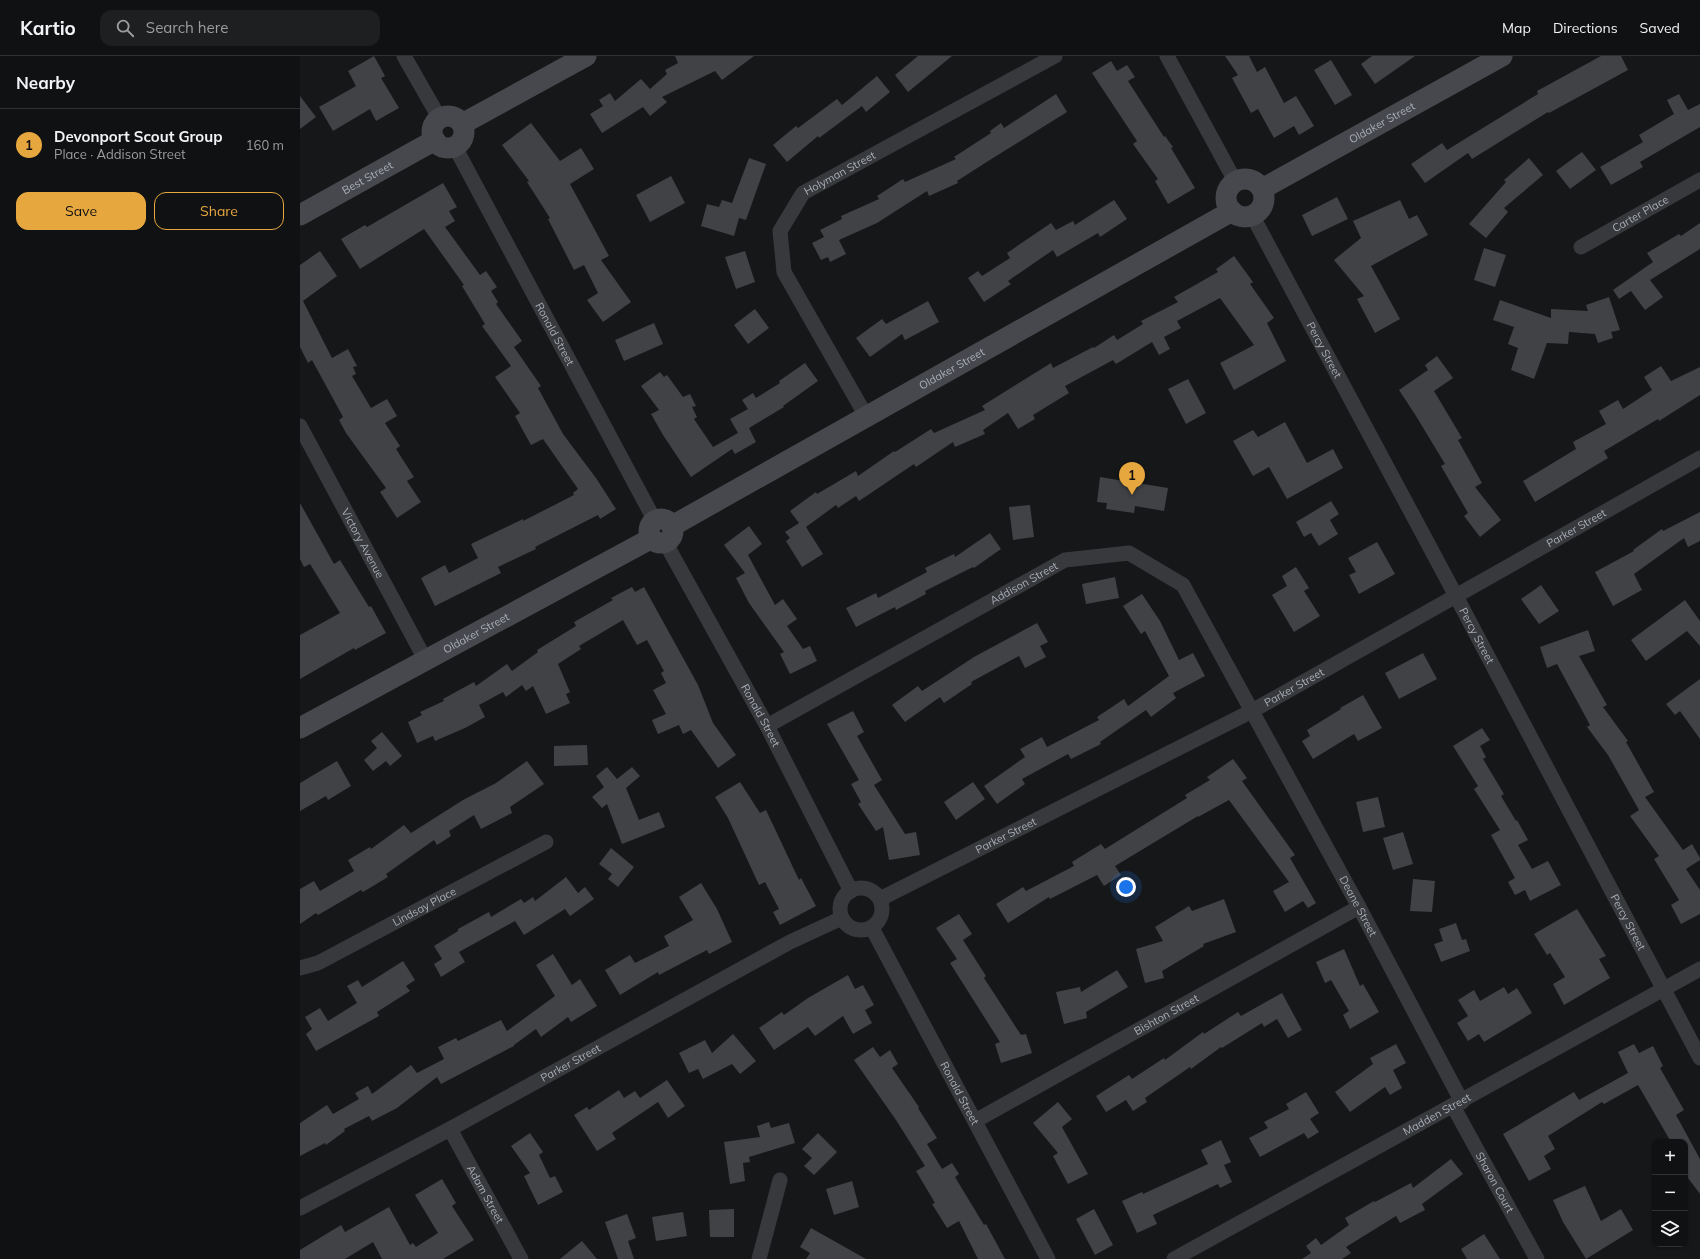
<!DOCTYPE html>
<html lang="en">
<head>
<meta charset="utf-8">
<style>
  body { margin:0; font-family:Mulish,sans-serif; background:#1e1f20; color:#f1f3f6 }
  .controls { position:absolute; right:12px; bottom:12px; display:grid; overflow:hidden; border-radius:8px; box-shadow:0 1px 3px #0004 }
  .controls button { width:36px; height:36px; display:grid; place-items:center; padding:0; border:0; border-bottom:1px solid #303132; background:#101112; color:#f1f3f6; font:20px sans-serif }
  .you { position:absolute; left:826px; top:831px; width:14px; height:14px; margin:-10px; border:3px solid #fff; border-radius:50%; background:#1a73e8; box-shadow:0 0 0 6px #1a73e833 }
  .badge { display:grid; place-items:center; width:26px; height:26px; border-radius:50%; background:#e7a73f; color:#111; font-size:13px; font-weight:700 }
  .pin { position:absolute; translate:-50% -33px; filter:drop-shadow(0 1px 2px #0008) }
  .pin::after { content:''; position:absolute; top:21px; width:14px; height:12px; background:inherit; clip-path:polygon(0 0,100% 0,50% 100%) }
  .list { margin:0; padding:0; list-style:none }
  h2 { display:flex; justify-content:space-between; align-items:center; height:52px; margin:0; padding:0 16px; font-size:17px }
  h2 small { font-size:13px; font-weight:400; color:#9c9d9f }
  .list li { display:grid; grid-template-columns:26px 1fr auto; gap:12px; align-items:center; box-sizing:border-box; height:72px; padding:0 16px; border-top:1px solid #303132 }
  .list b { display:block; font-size:15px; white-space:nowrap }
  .list p { margin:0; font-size:13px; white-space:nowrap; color:#9c9d9f }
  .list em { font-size:13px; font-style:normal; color:#9c9d9f }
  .actions { display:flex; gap:8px; padding:12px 16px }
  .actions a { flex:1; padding:9px 0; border:1px solid #e7a73f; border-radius:12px; text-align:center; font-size:14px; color:#e7a73f }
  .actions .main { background:#e7a73f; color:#111 }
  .icon { flex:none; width:22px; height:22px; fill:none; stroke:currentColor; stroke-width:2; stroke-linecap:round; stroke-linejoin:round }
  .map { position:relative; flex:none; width:1400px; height:1203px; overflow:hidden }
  header { display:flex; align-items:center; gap:24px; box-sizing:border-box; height:56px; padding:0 20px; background:#101112; border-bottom:1px solid #303132 }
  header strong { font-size:19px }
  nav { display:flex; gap:22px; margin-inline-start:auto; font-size:14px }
  .search { width:280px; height:36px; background:#1e1f20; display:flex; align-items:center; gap:10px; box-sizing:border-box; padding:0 14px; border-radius:12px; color:#9c9d9f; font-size:15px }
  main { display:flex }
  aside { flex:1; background:#101112 }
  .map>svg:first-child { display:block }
</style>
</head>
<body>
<header>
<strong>Kartio</strong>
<div class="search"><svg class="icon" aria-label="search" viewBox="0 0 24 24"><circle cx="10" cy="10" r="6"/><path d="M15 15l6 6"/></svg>Search here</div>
<nav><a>Map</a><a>Directions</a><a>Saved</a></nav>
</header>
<main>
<aside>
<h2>Nearby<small></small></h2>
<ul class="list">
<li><span class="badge">1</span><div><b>Devonport Scout Group</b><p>Place · Addison Street</p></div><em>160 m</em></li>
</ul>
<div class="actions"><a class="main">Save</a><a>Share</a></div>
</aside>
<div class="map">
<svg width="1400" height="1203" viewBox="0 0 1400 1203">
  <rect width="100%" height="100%" fill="#161718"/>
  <!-- building -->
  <path fill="#414245" d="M74,0l11,20 -4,2 18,30 -23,13 -6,-12 -37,22 -14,-24 37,-21 -8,-15z
    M375,0h79l-32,24 -7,-9 -53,26 5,5 -17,14 -7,-9 -41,26 -12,-19 13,-8 -4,-6 11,-7 5,8 26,-22 9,10 17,-15 -2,-4 13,-7z
    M618,0h34l-44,36 -13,-17z
    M925,0h24l8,16 8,-5 19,36 12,-7 18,30 -15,9 -5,-9 -20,12 -16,-29 -7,4 -19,-35 6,-3z
    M1072,0h43l-40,28 -14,-20z
    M1301,0h20l7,14 -79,43 -1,-1 -76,47 -4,-6 -43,30 -14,-19 31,-21 5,7 91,-56 -1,-3z
    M1031,4l21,35 -17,10 -21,-35z
    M811,5l6,10 10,-6 8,12 -7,4 36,56 1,-1 8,11 -2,1 24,40 -27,16 -13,-23 3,-2 -25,-35 4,-3 -45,-68z
    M577,20l13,16 -24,20 -4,-6 -43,32 -1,-2 -31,26 -14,-17 23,-19 2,2 39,-29 5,6z
    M756,38l11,18 -74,46 -36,23 1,2 -29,13 -2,-5 -50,32 -38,17 7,14 -16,8 -2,-5 -7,3 -9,-17 12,-6 -4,-7 22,-11 -1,-3 38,-17 -2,-3 26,-17 2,3 51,-23 -2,-2 37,-24 -1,-2 11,-8 3,5z
    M1379,38l9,16 12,-6v23l-60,35 3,5 -32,18 -11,-18 43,-25 -4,-7 35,-21 -7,-14z
    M0,40l16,21 -16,12z
    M231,67l29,38 21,-13 13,21 -24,15 39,72 -8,4 30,42 -28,20 -16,-22 11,-7 -14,-28 -10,5 -26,-51 2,-1 -23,-36 2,-1 -27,-36z
    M1282,96l14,18 -26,19 -14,-18z
    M449,102l17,6 -20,56 -7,-2 -5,18 -33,-10 6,-22 12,3 3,-7 10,3z
    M1229,102l14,17 -39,33 4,4 -22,26 -17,-14 37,-42 -2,-2z
    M371,120l14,27 -35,19 -14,-27z
    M143,127l14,24 -8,4 6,10 -10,6 35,48 6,-4 11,16 -6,4 7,11 -2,2 26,37 -8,6 27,39 -3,2 25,46 33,44 20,31 -16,10 -2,-4 -63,32 1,2 -38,18 3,6 -66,33 -14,-28 24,-13 4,8 29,-15 -7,-14 52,-25v2l51,-26 -1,-2 5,-4 -35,-50 -12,6 -16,-29 5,-3 -25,-36 16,-11 -29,-40 3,-2 -23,-38 2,-1 -40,-56 -64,40 -19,-30 24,-14 2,2z
    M1037,141l11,22 -36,17 -10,-21z
    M814,144l13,19 -27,18 -2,-4 -41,24 -4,-7 -45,31 3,3 -27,18 -16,-24 10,-7 4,5 28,-18 -3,-5 44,-30 5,7 17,-9 2,4z
    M1100,144l9,19 8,-4 11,20 -57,31 29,53 -25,14 -18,-34 7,-3 -30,-36 27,-22 -8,-17z
    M1400,167v26l-50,31 13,17 -18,13 -14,-19 -12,8 -6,-9 40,-28 -6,-9 32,-19 2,2z
    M1184,192l22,7 -11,32 -21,-7z
    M20,195l17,25 -34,25 29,57 16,-9 9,17 -4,1 3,7 -4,2 19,32 16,-9 10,17 -12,7 15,23 -4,3 18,28 -7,4 14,21 -24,16 -17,-26 6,-4 -40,-55 -7,-13 4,-3 -31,-57 -4,3 -8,-16v-82z
    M445,195l10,31 -19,7 -11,-32z
    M934,200l19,26 -3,2 24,34 -7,5 19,38 -52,29 -14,-27 34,-18 -34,-47 -43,23 4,7 -17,9 6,12 -11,6 -7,-13 -36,22 -3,-4 -48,26 4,7 -36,22 2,4 -17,10 -10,-16 -25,17 2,4 -30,13 -2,-5 -37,25 -2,-3 -55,37 -3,-5 -18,12 -2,-3 -30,22 17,27 -21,13 -16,-26 4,-3 -5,-6 14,-9 -9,-12 26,-19 1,2 39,-23 2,5 36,-25 1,1 36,-23 3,4 51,-23 -3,-4 69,-43 2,5 40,-21 1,1 20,-13 3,5 26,-16 -2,-3 37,-19 -4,-5 44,-25 -2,-3z
    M1309,241l11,33 -9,2 2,6 -15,5 -3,-9 -26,-2 -1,12 -21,-1 -13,36 -23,-9 7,-22 -10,-4 6,-17 -21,-7 7,-20 51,18v-9l37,2 -2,-6z
    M628,245l11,21 -34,18 -3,-6 -32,23 -14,-19 26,-19 4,5z
    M455,253l14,19 -21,16 -14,-19z
    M354,267l9,21 -39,17 -9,-21z
    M1137,300l16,22 -19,13 28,47 -4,2 24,43 -7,4 26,33 -21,17 -16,-21 4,-3 -27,-47 4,-2 -29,-48 -17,-26 29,-20 -3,-5z
    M505,307l13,18 -35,25 1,1 -35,21 7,14 -21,12 -3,-5 -41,28 -28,-42 -12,-21 8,-4 -18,-24 19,-14 4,5 3,-2 16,22 7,-3 6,12 -4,1 5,10 -3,2 19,28 25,-14 -8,-14 18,-10 -6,-9 11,-7 3,5 24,-15 -1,-2z
    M1361,310l10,15 29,-14v28l-41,26 -1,-2 -54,32 4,7 -73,44 -12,-21 53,-32 -3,-7 33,-18 -7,-13 19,-11 5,9 29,-19 -8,-13z
    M888,323l18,34 -20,11 -18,-35z
    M985,366l22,41 26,-14 10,19 -56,31 -18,-32 -16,9 -20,-35 20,-11 5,7z
    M800,421l68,11 -4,23 -29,-5 -1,7 -28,-4 1,-6 -10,-1z
    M1031,445l8,13 -9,6 8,14 -19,12 -8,-13 -7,4 -8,-15z
    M0,447l34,61 6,-4 29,47 2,-1 15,27 -31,17 -1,-2 -54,31v-44l40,-22 -30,-49 -6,3 -4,-8z
    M730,449l4,32 -21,3 -4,-33z
    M1400,456v29l-12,6 -4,-9 -50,36 8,16 -29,16 -18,-34 39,-21 -1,-1 29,-21 1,2z
    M449,470l13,18 -14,11 27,50 8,-6 14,20 -10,7 16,23 7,-3 7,15 -27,13 -10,-20 4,-2 -35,-49 -13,-25 9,-5 -21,-28z
    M690,477l11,16 -27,19 -1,-1 -48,24 1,3 -30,16 -1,-3 -39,20 -10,-19 30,-15 2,5 49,-26 -2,-4 29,-14 1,3z
    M1077,486l18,32 -36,20 -10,-19 7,-3 -8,-14z
    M996,511l13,21 -5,3 16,25 -26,16 -22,-37 15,-9 -5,-10z
    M815,521l4,21 -33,6 -4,-20z
    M1241,529l18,26 -20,13 -18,-25z
    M332,531l3,5 9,-5 54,98 15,38 23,32 -18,13 -27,-38 -8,4 -4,-9 -21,9 -6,-14 14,-6 -13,-24 13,-7 -5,-10 3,-2 -17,-31 -10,5 -14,-25 -44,26 2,3 -23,15 12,28 -4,2 4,9 -24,11 -13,-28 -7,5 -4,-6 -16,12 -3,-5 -24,13 6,12 -20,11 -30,13 -2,-5 -16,7 -9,-21 14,-7 -2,-3 24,-11 -1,-2 31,-17 2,4 31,-22 5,7 26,-19 -1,-2 39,-24 -2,-4 39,-22 -2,-2z
    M842,538l18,27 19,39 14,-7 12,23 -32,17 3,5 -25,19 -5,-7 -46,32 1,2 -30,15 -3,-5 -46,25 3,5 -28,20 -13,-18 41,-29 -5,-8 22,-12 5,10 52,-27 -2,-3 27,-18 4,7 41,-30 -24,-45 -4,3 -18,-28z
    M1385,544l15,21v25l-13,-15 -41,30 -15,-21z
    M737,567l11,19 -8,4 6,11 -21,11 -6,-12 -48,26 1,2 -28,19 -4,-6 -35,25 -13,-17 26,-19 4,5 52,-34z
    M1288,574l7,21 -16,5 28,49 -4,2 25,34 -2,1 28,50 -9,5 38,53 9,-6 8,14v2l-14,9 14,21v24l-19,10 -10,-19 8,-5 -25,-41 5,-3 -29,-40 9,-6 -31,-55 -21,-28 3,-2 -33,-61 -10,4 -7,-21z
    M1123,597l14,26 -38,20 -14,-26z
    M1400,623v60l-20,-28 -5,4 -9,-11z
    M1063,639l19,33 -24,13 -4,-7 -41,25 -11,-18 8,-5 -3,-6 34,-21 -1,-1z
    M553,655l11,21 -7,4 25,44 -8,5 31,49 11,-2 4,23 -31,5 -6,-33 -7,4 -18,-27 3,-2 -10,-18 8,-4 -32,-56z
    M1182,672l8,12 -10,6 6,11 -3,2 21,35 -3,2 15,25 1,-1 11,20 -10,5 14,24 16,-8 13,24 -31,16 -5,-11 -10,5 -7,-13 7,-4 -24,-43 9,-5 -26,-41 4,-3 -25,-40z
    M82,676l20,24 -12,10 -4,-5 -13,10 -9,-11 13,-12 -6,-7z
    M287,689l1,20 -34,1v-20z
    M933,703l14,19 -5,3 53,74 -5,3 26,45 -8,5 -5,-7 -18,11 -12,-21 16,-9 -60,-82 -31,17v-1l-83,50 6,9 -17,11 -7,-11 -47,24 -1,-2 -41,26 -12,-19 27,-17 3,4 48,-25 -2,-4 29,-18 4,5 82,-51 -2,-3 25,-15 -3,-3z
    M37,705l14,25 -23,14 -2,-4 -26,15v-28z
    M227,705l17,23 -34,23 2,6 -31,16 -7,-14 -25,16 2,5 -14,9 -3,-5 -48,34 2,3 -25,15 -2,-2 -43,25 -2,-2 -16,11v-35l14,-8 6,10 34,-20 -6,-11 22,-13 1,2 33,-24 7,8 52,-33 33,-17z
    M307,711l10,12 15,-12 8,9 -14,12 13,32 20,-8 6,15 -43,17 -15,-40 -5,4 -10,-11 12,-10 -8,-11z
    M440,726l20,31 6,-3 33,70 2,-2 15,28 -36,19 -7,-13 6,-3 -14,-27 -6,3 -31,-67 -13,-21z
    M673,726l12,17 -29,21 -12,-18z
    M1078,741l7,30 -22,5 -7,-30z
    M1103,776l10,32 -20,6 -10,-32z
    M311,792l23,19 -16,20 -10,-8 4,-5 -13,-10z
    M266,821l12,16 7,-6 9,12 -24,17 -5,-7 -41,26 -9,-14 -56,31 6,10 -24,15 -7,-13 8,-5 -8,-13 24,-15v-2l31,-17 2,5 30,-18 3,4 9,-6 2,4z
    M1113,823l22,2 -3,31 -22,-1z
    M401,827l16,26 15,33 -23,12 -2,-4 -48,25 -1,-3 -38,23 -15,-25 25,-15 5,8 34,-17 -5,-10 29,-16 -14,-23z
    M924,843l12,33 -33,12 1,2 -42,25 2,7 -19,5 -9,-34 27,-8 -8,-14 34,-21 3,5z
    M1277,853l29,47 -7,3 11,19 -46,27 -11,-21 12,-7 -15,-24 -3,2 -13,-21z
    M659,858l13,20 -9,6 23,36 -2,2 37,57 5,-1 6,19 -31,10 -6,-19 5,-2 -50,-79 7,-4 -21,-31z
    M1156,867l6,17 4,-1 4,12 -29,11 -7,-18 9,-3 -4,-12z
    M1044,893l16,37 3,-2 16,28 -29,17 -7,-14 6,-4 -18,-31 -6,3 -9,-21z
    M253,898l19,31 8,-6 17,27 -26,16 -3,-5 -27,20 -5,-8 -22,16v1l-73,38 -4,-7 -40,31 -25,13 -3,-5 -25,13 1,2 -19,14 -1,-2 -25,13v-33l27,-18 6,9 26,-15 -4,-6 13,-7 4,8 39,-29 6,8 27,-14 -6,-12 18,-9 2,3 43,-21 6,11 48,-35 -19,-31z
    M103,905l12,19 -9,6 4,5 -33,21 2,4 -63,35 -10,-17 6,-5 -7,-12 15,-9 8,13 29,-18 -10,-17 11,-6 4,7z
    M817,914l11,17 -42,25 1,6 -23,6 -8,-32 24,-5 1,5z
    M548,919l7,14 8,-4 11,20 -9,5 7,13 -19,11 -10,-18 -28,20 -7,-9 -34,23 -15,-22 23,-16 2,3 24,-17z
    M1204,931l4,7 9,-6 15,25 -48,29 -5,-8 -11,7 -11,-18 11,-7 -10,-16 16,-10 6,11z
    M982,937l20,37 -14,8 -11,-19 -13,8 -2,-4 -40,25 -1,-1 -30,22 -1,-2 -45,31 2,4 -14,9 -7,-11 -20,12 -10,-16 33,-21 3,4 32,-21 1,2 38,-28 1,2 34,-22 3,4z
    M433,978l23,27 -16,13 -8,-10 -29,15 -5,-10 -9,4 -10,-20 26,-13 7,13z
    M1096,988l10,19 -13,7 9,18 -12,7 -5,-8 -35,25 -15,-20 38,-28 -3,-6z
    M1334,988l5,9 14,-7 10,20 -3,2 24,42 -8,5 24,44v35l-15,-20v-32h-14l-33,-57 -34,19 -2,-2 -54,34 7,13 -11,7 7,13 -22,12 -26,-47 71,-42 5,8 49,-27 -10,-21z
    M573,991l7,10 10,-7 8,14 -6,4 27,39 -1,1 19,30 -10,6 15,25 10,-6 7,11 -4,3 29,48 2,-1 19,35h-27l-19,-38 -12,7 -15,-24 3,-1 -19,-32 9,-5 -29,-46 -42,-60z
    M367,1024l18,26 -17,12 -10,-16 -46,31 4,6 -19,12 -23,-36 13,-8 2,3 30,-20 5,8 11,-7 5,7z
    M1006,1036l13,21 -9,6 9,13 -11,7 -4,-6 -44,24 -11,-19 19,-10 -4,-6 25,-13 -3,-5z
    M758,1046l14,17 -10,8 26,47 -20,10 -15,-28 5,-3 -25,-30z
    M469,1066l2,6 18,-5 6,20 -46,14 1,5 -7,1 2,18 -15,3 -6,-42 36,-5 -3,-11z
    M230,1077l13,19 -4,3 11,23 5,-2 8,16 -25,13 -14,-29 6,-3 -19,-27z
    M518,1077l19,19 -23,23 -10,-9 8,-8 -10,-9z
    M921,1084l10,22 -7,3 8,17 -12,6 -2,-4 -65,31 4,9 -20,9 -15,-32 20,-9 1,2 65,-30 -7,-14z
    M1151,1103l12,15 -41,30 3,6 -25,13 -4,-7 -50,31 5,6 -9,6h-40l9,-6 -5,-7 10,-8 5,7 28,-20 -4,-7 29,-17 1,1 36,-19 2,5z
    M142,1123l14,24 -4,3 22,34 -31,19h-61l-9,-17 -28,17h-45v-9l41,-25 4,7 44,-25 21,38 3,-2 3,4 22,-14 -23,-38z
    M552,1125l7,26 -25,8 -8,-26z
    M1285,1130l16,35 20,-12 12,21 -47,29 -23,-37 -10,-22z
    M434,1153v28h-24l-1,-27z
    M794,1153l19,36 -18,10 -19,-36z
    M383,1156l4,24 -31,5 -4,-24z
    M327,1158l9,24 -8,3 6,18h-16l-13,-37z
    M511,1172l55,31h-60l4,-6 -10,-6z
    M1184,1178l16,25h-33l-6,-10z
    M282,1185l15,18h-37z"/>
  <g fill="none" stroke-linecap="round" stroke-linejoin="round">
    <!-- street -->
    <g stroke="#38393d" stroke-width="15">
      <path d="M104,0l36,63"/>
      <path d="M867,0l68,125"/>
      <path id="s1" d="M155,91l200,374"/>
      <path id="s2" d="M952,159l204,381 244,462"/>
      <path id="s3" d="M1281,191l119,-67"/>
      <path id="s4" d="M566,360l-82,-144 -4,-41 23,-38 252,-137"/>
      <path id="s5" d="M0,370l126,235"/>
      <path id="s6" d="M365,486l102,184 84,165"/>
      <path id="s7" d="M467,670l298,-166 64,-7 54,32 176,322 103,195"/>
      <circle cx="561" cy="853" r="21"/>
      <path id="s8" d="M580,843l372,-188 448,-253"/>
      <path id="s9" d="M572,872l176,331"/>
      <path id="s10" d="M0,912l18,-5 228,-121"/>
      <path id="s11" d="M1153,1050l84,153"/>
      <path id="s12" d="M675,1065l384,-214"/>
      <path id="s13" d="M150,1073l71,130"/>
      <path id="s14" d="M0,1152l150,-79 340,-187 52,-24"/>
      <path d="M459,1203l21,-79"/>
      <path id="s15" d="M874,1203l526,-290"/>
    </g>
    <!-- secondary -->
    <g stroke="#46484d" stroke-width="21">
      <circle cx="148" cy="76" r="16"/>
      <path d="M162,68l124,-68"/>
      <circle cx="945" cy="142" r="19"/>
      <path id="s16" d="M962,133l240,-133"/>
      <path id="s17" d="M0,159l135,-75"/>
      <circle cx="361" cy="475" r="12"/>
      <path id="s18" d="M372,470l560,-315"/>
      <path id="s19" d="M0,672l352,-190"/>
    </g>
  </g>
  <g text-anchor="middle" stroke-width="3" stroke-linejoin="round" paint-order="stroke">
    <!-- street labels -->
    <g font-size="11" fill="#a9aeb7" stroke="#111213">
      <text dy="4" stroke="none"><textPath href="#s16" startOffset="137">Oldaker Street</textPath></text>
      <text dy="4" stroke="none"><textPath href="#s4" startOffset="293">Holyman Street</textPath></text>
      <text dy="4" stroke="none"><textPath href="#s17" startOffset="77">Best Street</textPath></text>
      <text dy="4" stroke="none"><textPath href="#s3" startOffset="68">Carter Place</textPath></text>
      <text dy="4" stroke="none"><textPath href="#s1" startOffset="212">Ronald Street</textPath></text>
      <text dy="4" stroke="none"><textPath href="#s2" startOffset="153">Percy Street</textPath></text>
      <text dy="4" stroke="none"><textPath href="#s18" startOffset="321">Oldaker Street</textPath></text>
      <text dy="4" stroke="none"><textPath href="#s8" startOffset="789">Parker Street</textPath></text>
      <text dy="4" stroke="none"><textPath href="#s5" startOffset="133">Victory Avenue</textPath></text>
      <text dy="4" stroke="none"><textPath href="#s7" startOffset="294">Addison Street</textPath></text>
      <text dy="4" stroke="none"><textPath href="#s19" startOffset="200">Oldaker Street</textPath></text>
      <text dy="4" stroke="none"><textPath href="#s2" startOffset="477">Percy Street</textPath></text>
      <text dy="4" stroke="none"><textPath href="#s8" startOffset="465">Parker Street</textPath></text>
      <text dy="4" stroke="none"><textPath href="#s6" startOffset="198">Ronald Street</textPath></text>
      <text dy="4" stroke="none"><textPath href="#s8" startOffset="141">Parker Street</textPath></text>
      <text dy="4" stroke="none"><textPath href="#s7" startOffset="834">Deane Street</textPath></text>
      <text dy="4" stroke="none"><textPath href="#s10" startOffset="139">Lindsay Place</textPath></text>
      <text dy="4" stroke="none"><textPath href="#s2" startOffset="801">Percy Street</textPath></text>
      <text dy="4" stroke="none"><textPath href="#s12" startOffset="219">Bishton Street</textPath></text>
      <text dy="4" stroke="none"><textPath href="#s14" startOffset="307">Parker Street</textPath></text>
      <text dy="4" stroke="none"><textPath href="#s9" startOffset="187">Ronald Street</textPath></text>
      <text dy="4" stroke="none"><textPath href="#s15" startOffset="300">Madden Street</textPath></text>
      <text dy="4" stroke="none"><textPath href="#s11" startOffset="87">Sharon Court</textPath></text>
      <text dy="4" stroke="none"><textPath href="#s13" startOffset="74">Adam Street</textPath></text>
    </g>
  </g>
</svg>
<div class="controls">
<button>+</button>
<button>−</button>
<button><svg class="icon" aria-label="layers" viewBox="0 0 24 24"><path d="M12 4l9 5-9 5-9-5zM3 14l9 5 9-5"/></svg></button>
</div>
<div class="you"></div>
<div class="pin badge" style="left:832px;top:439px">1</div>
</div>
</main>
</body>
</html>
